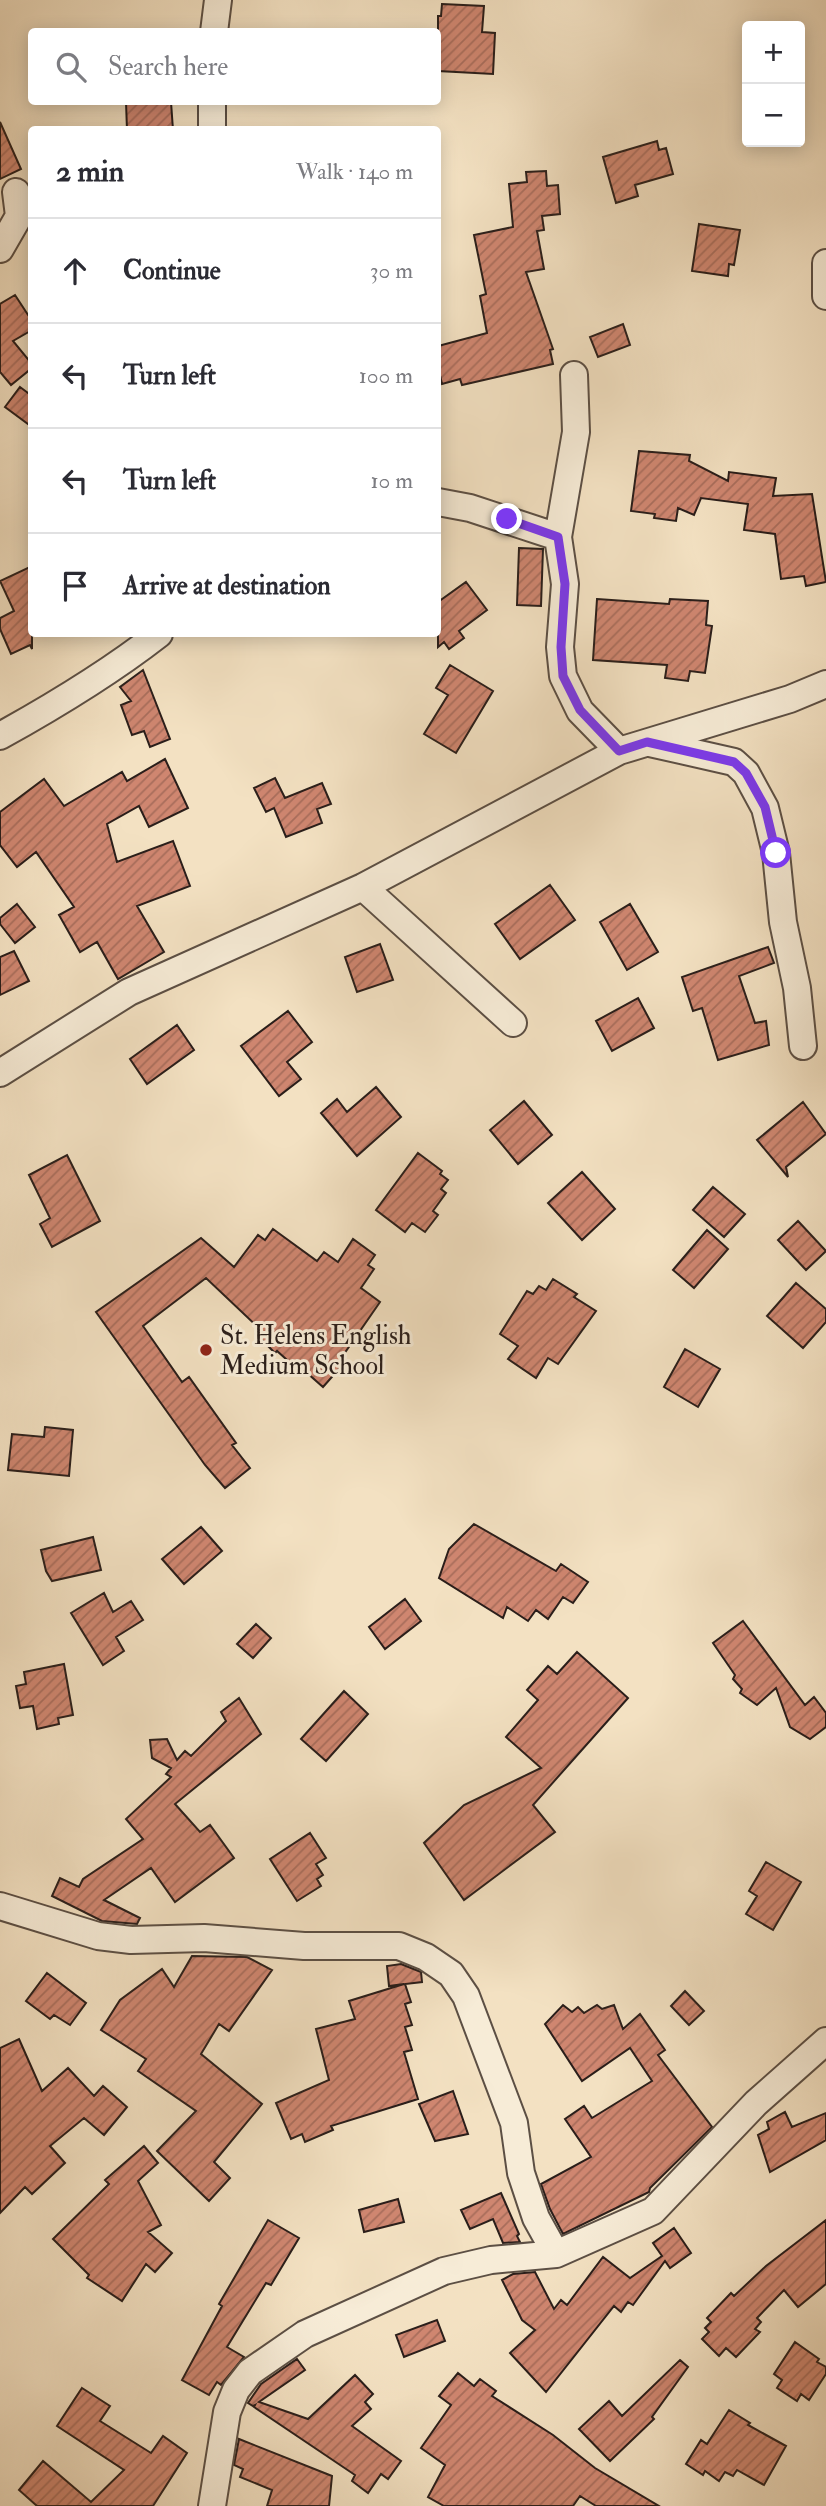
<!DOCTYPE html>
<html lang="en">
<head>
<meta charset="utf-8">
<style>
  body { margin:0; font-family:"IM FELL Double Pica",serif; background:#f2f2f3; color:#2b2b33 }
  .controls { position:absolute; right:21px; top:21px; display:grid; overflow:hidden; border-radius:7px; box-shadow:0 4px 18px #0003 }
  .controls button { width:63px; height:63px; display:grid; place-items:center; padding:0; border:0; border-bottom:2px solid #e1e1e2; background:#fff; color:#2b2b33; font:35px sans-serif }
  .stop { position:absolute; width:21px; height:21px; margin:-16px; border:5px solid #7c3aed; border-radius:50%; background:#fff }
  .stop.end { background:#7c3aed; border-color:#fff; box-shadow:0 2px 7px #0008 }
  .list { margin:0; padding:0; list-style:none }
  h2 { display:flex; justify-content:space-between; align-items:center; height:91px; margin:0; padding:0 28px; font-size:30px }
  h2 small { font-size:23px; font-weight:400; color:#7c7c81 }
  .list li { display:grid; grid-template-columns:46px 1fr auto; gap:21px; align-items:center; box-sizing:border-box; height:105px; padding:0 28px; border-top:2px solid #e1e1e2 }
  .list b { display:block; font-size:26px; white-space:nowrap }
  .list em { font-size:23px; font-style:normal; color:#7c7c81 }
  .icon { flex:none; width:38px; height:38px; fill:none; stroke:currentColor; stroke-width:2; stroke-linecap:round; stroke-linejoin:round }
  .map { position:relative; flex:none; width:826px; height:2506px; overflow:hidden }
  .search { position:absolute; background:#fff; box-shadow:0 4px 18px #0003; left:28px; top:28px; width:413px; height:77px; display:flex; align-items:center; gap:18px; box-sizing:border-box; padding:0 24px; border-radius:7px; color:#7c7c81; font-size:26px }
  .panel { position:absolute; background:#fff; box-shadow:0 4px 18px #0003; left:28px; top:126px; width:413px; height:511px; border-radius:7px }
  .map>svg:first-child { display:block }
</style>
</head>
<body>
<div class="map">
<svg width="826" height="2506" viewBox="0 0 826 2506">
  <defs>
    <pattern id="building-hatch" width="6" height="6" patternUnits="userSpaceOnUse" patternTransform="scale(1.75)"><rect width="6" height="6" fill="#cf8670"/><path d="M-1 1l2-2M0 6l6-6M5 7l2-2" fill="none" stroke="#a86d5b"/></pattern>
  </defs>
  <rect width="100%" height="100%" fill="#f3e1c2"/>
  <filter id="stains"><feTurbulence type="fractalNoise" baseFrequency=".00286" numOctaves="4"/><feColorMatrix values="0 0 0 0 .2 0 0 0 0 .09 0 0 0 0 .02 0 0 0 .5 -.17"/></filter>
  <radialGradient id="worn" r=".72"><stop offset=".6" stop-color="#630" stop-opacity="0"/><stop offset="1" stop-color="#630" stop-opacity=".3"/></radialGradient>
  <!-- building -->
  <path fill="url(#building-hatch)" stroke="#2a1e1a" stroke-width="2" d="M442,4l42,2 -2,26 13,1 -2,41 -55,-3v-55h3z
    M126,102h45l2,28h-46z
    M0,122l21,47 -21,10z
    M657,141l2,9 7,-2 7,26 -38,11 3,11 -22,7 -13,-46z
    M546,171l1,15 11,-1 2,29 -18,2 2,14 -7,1 7,38 -18,3 27,77 -3,1 3,14 -91,21 -2,-6 -18,5 -4,-17v-21l49,-13 -7,-37 6,-2 -12,-59 39,-8 -4,-43 18,-2 -1,-10z
    M699,224l41,6 -6,35 -5,-1 -1,12 -36,-5z
    M15,295l17,26v9l-19,11 19,23v4l-21,17 -11,-13v-68z
    M623,324l7,21 -32,12 -8,-20z
    M20,387l12,9v31l-27,-20z
    M639,451l51,4 -1,6 39,20 1,-9 47,6 -3,18 39,-2 14,88 -20,4 -2,-10 -23,3 -6,-45 -31,-4 4,-26 -47,-6 -7,17 -16,-7 -2,13 -22,-3 1,-4 -24,-3z
    M519,548l24,1 -2,57 -24,-1z
    M32,566v83l-2,-4 -19,9 -11,-25v-11l14,-7 -14,-30z
    M466,582l21,28 -28,21 5,7 -15,11 -5,-7 -6,5v-45z
    M597,599l72,5 1,-5 38,2 -2,24 6,1 -7,47 -15,-2 -2,10 -23,-3 2,-13 -74,-5z
    M450,665l43,26 -37,62 -32,-19 24,-39 -12,-7z
    M143,670l27,69 -20,8 -6,-16 -12,4 -11,-30 10,-4 -11,-14z
    M165,759l23,49 -39,19 -10,-21 -32,18 10,38 56,-21 17,45 -53,20 27,46 -46,27 -21,-37 -17,10 -21,-37 15,-8 -38,-55 -19,15 -17,-22v-33l44,-33 20,27 58,-34 5,9z
    M275,778l10,20 37,-15 9,21 -14,5 5,14 -36,14 -12,-29 -8,4 -12,-24z
    M550,885l25,35 -55,39 -25,-35z
    M17,904l18,23 -20,16 -15,-19v-6z
    M630,904l28,48 -31,18 -27,-48z
    M380,944l13,36 -36,12 -12,-35z
    M768,947l6,16 -35,13 16,47 11,-2 3,24 -51,15 -16,-52 -9,3 -11,-34z
    M14,951l15,30 -29,14v-38z
    M638,998l16,30 -42,23 -16,-30z
    M288,1011l24,31 -25,20 14,17 -22,17 -38,-50z
    M177,1025l17,25 -47,34 -17,-25z
    M376,1087l25,30 -44,39 -36,-43 16,-14 10,13z
    M524,1101l28,34 -34,29 -28,-34z
    M803,1102l23,32 -40,33 2,10 -31,-37z
    M418,1153l24,18 -2,3 8,6 -7,9 5,4 -13,18 5,4 -13,17 -13,-9 -7,9 -29,-22z
    M67,1155l33,66 -48,26 -12,-23 10,-6 -21,-43z
    M582,1172l33,37 -33,31 -34,-37z
    M713,1187l32,27 -21,23 -31,-27z
    M798,1221l28,30 -20,19 -28,-30z
    M273,1229l44,32 7,-9 14,10 15,-23 22,16 -7,10 6,4 -13,19 19,14 -38,55 4,4 -23,26 -25,-22 -2,3 -19,-17 -2,2 -19,-19 5,-4 -55,-52 -63,48 39,56 7,-5 47,66 -4,2 18,23 -25,20 -20,-23 -109,-153 105,-74 33,29 24,-32 7,5z
    M707,1230l21,19 -34,39 -21,-18z
    M553,1279l24,15 -3,3 22,14 -38,53 -10,-6 -12,20 -28,-19 10,-13 -18,-12 27,-43 6,3 6,-8 7,4z
    M796,1283l30,26v13l-23,26 -36,-32z
    M685,1349l35,20 -22,38 -34,-20z
    M45,1427l28,3 -4,46 -61,-6 4,-36 32,3z
    M474,1524l82,47 5,-7 27,18 -15,21 -10,-6 -15,22 -12,-9 -8,11 -21,-14 -4,11 -64,-40 10,-29z
    M201,1527l21,24 -38,33 -22,-25z
    M93,1537l8,33 -49,11 -6,-10 -5,-21z
    M104,1593l9,19 18,-11 12,19 -27,17 8,14 -21,14 -32,-52z
    M405,1599l16,22 -36,28 -16,-22z
    M743,1621l62,84 9,-8 12,16v14l-16,12 -20,-12 -14,-39 -19,17 -17,-12 2,-4 -9,-10 2,-4 -22,-32z
    M256,1624l15,14 -18,20 -16,-14z
    M577,1652l51,46 -95,107 22,27 -91,68 -40,-57 40,-38 77,-37 -35,-31 32,-37 -11,-10 21,-24 9,8z
    M64,1664l9,51 -15,3 1,6 -22,5 -4,-23 -13,2 -4,-22 10,-2 -2,-12z
    M344,1691l24,23 -42,47 -25,-22z
    M239,1698l22,36 -86,70 25,28 10,-7 24,33 -59,44 -24,-34 -47,32 36,18 -3,6 -35,-3 -50,-25 8,-18 19,9 4,-8 60,-40 -17,-20 45,-42 -5,-3 5,-6 -19,-10 -2,-18 17,-1 10,21 8,-9 6,5 35,-35 -5,-9z
    M310,1833l16,25 -10,6 7,11 -6,4 4,7 -24,15 -27,-42z
    M766,1862l35,20 -28,48 -27,-16 11,-18 -8,-5z
    M192,1956l55,1 25,13 -43,61 -10,-7 -18,30 61,50 -48,58 16,16 -21,23 -52,-50 39,-40 -58,-40 8,-12 -45,-29 19,-30 42,-31 12,18z
    M401,1964l20,8 1,10 -17,2 6,18 -6,2 7,21 -7,2 7,23 -8,2 14,47 -87,27 2,4 -28,12 -3,-8 -11,5 -15,-36 53,-23 -13,-51 39,-10 -6,-18 55,-17 -15,2 -2,-20z
    M47,1973l39,30 -16,22 -16,-10 -4,4 -24,-18z
    M685,1991l19,20 -15,14 -18,-19z
    M563,2005l9,7 6,-5 6,6 13,-8 5,4 12,-4 9,24 17,-15 25,36 -7,5 54,72 -62,61 -1,4 -86,42 -13,-25 -9,-25 50,-27 -26,-38 19,-13 8,12 60,-37 -22,-33 -48,33 -37,-57z
    M19,2039l23,52 26,-23 26,28 9,-10 24,21 -23,28 -20,-17 -34,28 15,17 -33,31 -7,-7 -25,26v-165z
    M453,2091l15,43 -33,7 -16,-37z
    M785,2112l7,15 34,-14v27l-56,32 -12,-37 11,-6 -2,-7z
    M144,2146l14,17 -20,18 23,44 -13,7 24,21 -17,19 -9,-8 -24,37 -35,-23 2,-3 -36,-36 56,-55 -4,-4z
    M501,2193l18,41 -2,2 3,6 -17,1 -10,-24 -23,10 -9,-19z
    M398,2199l6,23 -40,10 -5,-22z
    M268,2220l31,18 -28,47 -5,-2 -39,64 17,10 -23,28 -4,-3 -8,13 -27,-15 40,-74 -3,-2z
    M826,2220v64l-28,23 -14,-17 -27,28 4,4 -6,7 5,3 -24,25 -10,-9 -7,8 -17,-17 7,-7 -4,-4 6,-6 -4,-4 24,-25 3,3 32,-30z
    M674,2228l17,25 -21,15 -5,-7 -32,44 -5,-3 -7,10 -7,-6 -68,86 -36,-39 25,-23 -13,-10 -20,-40 11,-6 22,-2 19,37 7,-9 6,5 36,-48 27,21 32,-22 -9,-13z
    M437,2320l8,21 -41,16 -8,-22z
    M795,2342l24,17 -2,3 9,5v7l-17,26 -8,-6 -4,7 -20,-13 5,-8 -8,-6z
    M297,2359l8,11 -46,32 49,17 47,-44 18,19 -8,8 6,7 -19,17 49,35 -13,18 -7,-5 -13,19 -16,-12 3,-6 -101,-68 1,-2 -2,1 -5,-3 13,-19z
    M680,2360l8,7 -36,50 2,2 -44,42 -31,-32 30,-28 13,15z
    M458,2373l16,13 6,-7 16,12 -4,5 61,39 42,33 64,38h-63l-16,-10 -7,10h-129l-16,-9 17,-32 -24,-17 30,-43 -12,-9z
    M82,2388l28,18 -10,15 51,32 12,-17 24,17 -34,53h-116l-18,-16 24,-29 48,41 33,-32 -67,-44z
    M729,2410l21,13 -2,2 38,21 -22,39 -27,-15 -4,6 -8,-4 -6,9 -14,-10 -2,4 -17,-11 15,-24 6,4z
    M239,2439l93,37 -3,30h-62l5,-16 -32,-13 3,-8 -9,-4z"/>
  <g fill="none" stroke-linecap="round" stroke-linejoin="round">
    <defs>
      <path id="street" d="M214,32l4,-32
        M212,102v28
        M0,249l19,-33 -3,-24
        M826,263v33
        M574,375l2,57 -18,105 7,47 -5,63 3,29 17,35 39,40
        M438,502l32,6 88,29
        M0,736c56,-31 109,-63 159,-102
        M650,743l84,19 12,11 19,35 11,45 7,69 14,66 6,58
        M363,887l150,136
        M0,1073l129,-81 234,-105 256,-136 171,-52 36,-15
        M0,1906l98,30 33,4 73,-2 100,8h95l27,11 25,17 15,22 48,127 7,50 15,45 20,36
        M212,2506l15,-94 9,-22 14,-18 55,-38 139,-63 47,-11 65,-6 97,-43 103,-108 70,-62"/>
    </defs>
    <!-- street casing -->
    <use href="#street" stroke="#5c4f44" stroke-width="30"/>
    <!-- street -->
    <use href="#street" stroke="#f7ecd7" stroke-width="26"/>
  </g>
  <g fill="none" stroke-linecap="round" stroke-linejoin="round">
    <!-- route -->
    <path stroke="#7c3aed" stroke-width="9" d="M507,519l51,18 7,47 -4,63 2,29 17,34 39,41 28,-9 87,20 12,11 19,34 11,46"/>
  </g>
  <!-- markers -->
  <circle fill="#8f2418" stroke="#f7ecd7" stroke-width="2.5" cx="206" cy="1350" r="7"/>
  <g text-anchor="middle" stroke-width="6" stroke-linejoin="round" paint-order="stroke">
    <!-- poi labels -->
    <g font-size="26" fill="#2a1e1a" stroke="#f7ecd7" text-anchor="start">
      <text x="220" y="1344">St. Helens English<tspan x="220" dy="30">Medium School</tspan></text>
    </g>
  </g>
  <rect width="100%" height="100%" filter="url(#stains)"/>
  <rect width="100%" height="100%" fill="url(#worn)"/>
</svg>
<div class="controls">
<button>+</button>
<button>−</button>
</div>
<div class="stop" style="left:776px;top:853px"></div>
<div class="stop end" style="left:507px;top:519px"></div>
<div class="search"><svg class="icon" aria-label="search" viewBox="0 0 24 24"><circle cx="10" cy="10" r="6"/><path d="M15 15l6 6"/></svg>Search here</div>
<section class="panel">
<h2>2 min<small>Walk · 140 m</small></h2>
<ul class="list">
<li><svg class="icon" aria-label="ahead" viewBox="0 0 24 24"><path d="M12 20V5M6 11l6-6 6 6"/></svg><div><b>Continue</b></div><em>30 m</em></li>
<li><svg class="icon" aria-label="left" viewBox="0 0 24 24"><path d="M17 20v-9H6M10 6l-5 5 5 5"/></svg><div><b>Turn left</b></div><em>100 m</em></li>
<li><svg class="icon" aria-label="left" viewBox="0 0 24 24"><path d="M17 20v-9H6M10 6l-5 5 5 5"/></svg><div><b>Turn left</b></div><em>10 m</em></li>
<li><svg class="icon" aria-label="arrive" viewBox="0 0 24 24"><path d="M6 21V4h12l-3 4 3 4H6"/></svg><div><b>Arrive at destination</b></div></li>
</ul>
</section>
</div>
</body>
</html>
